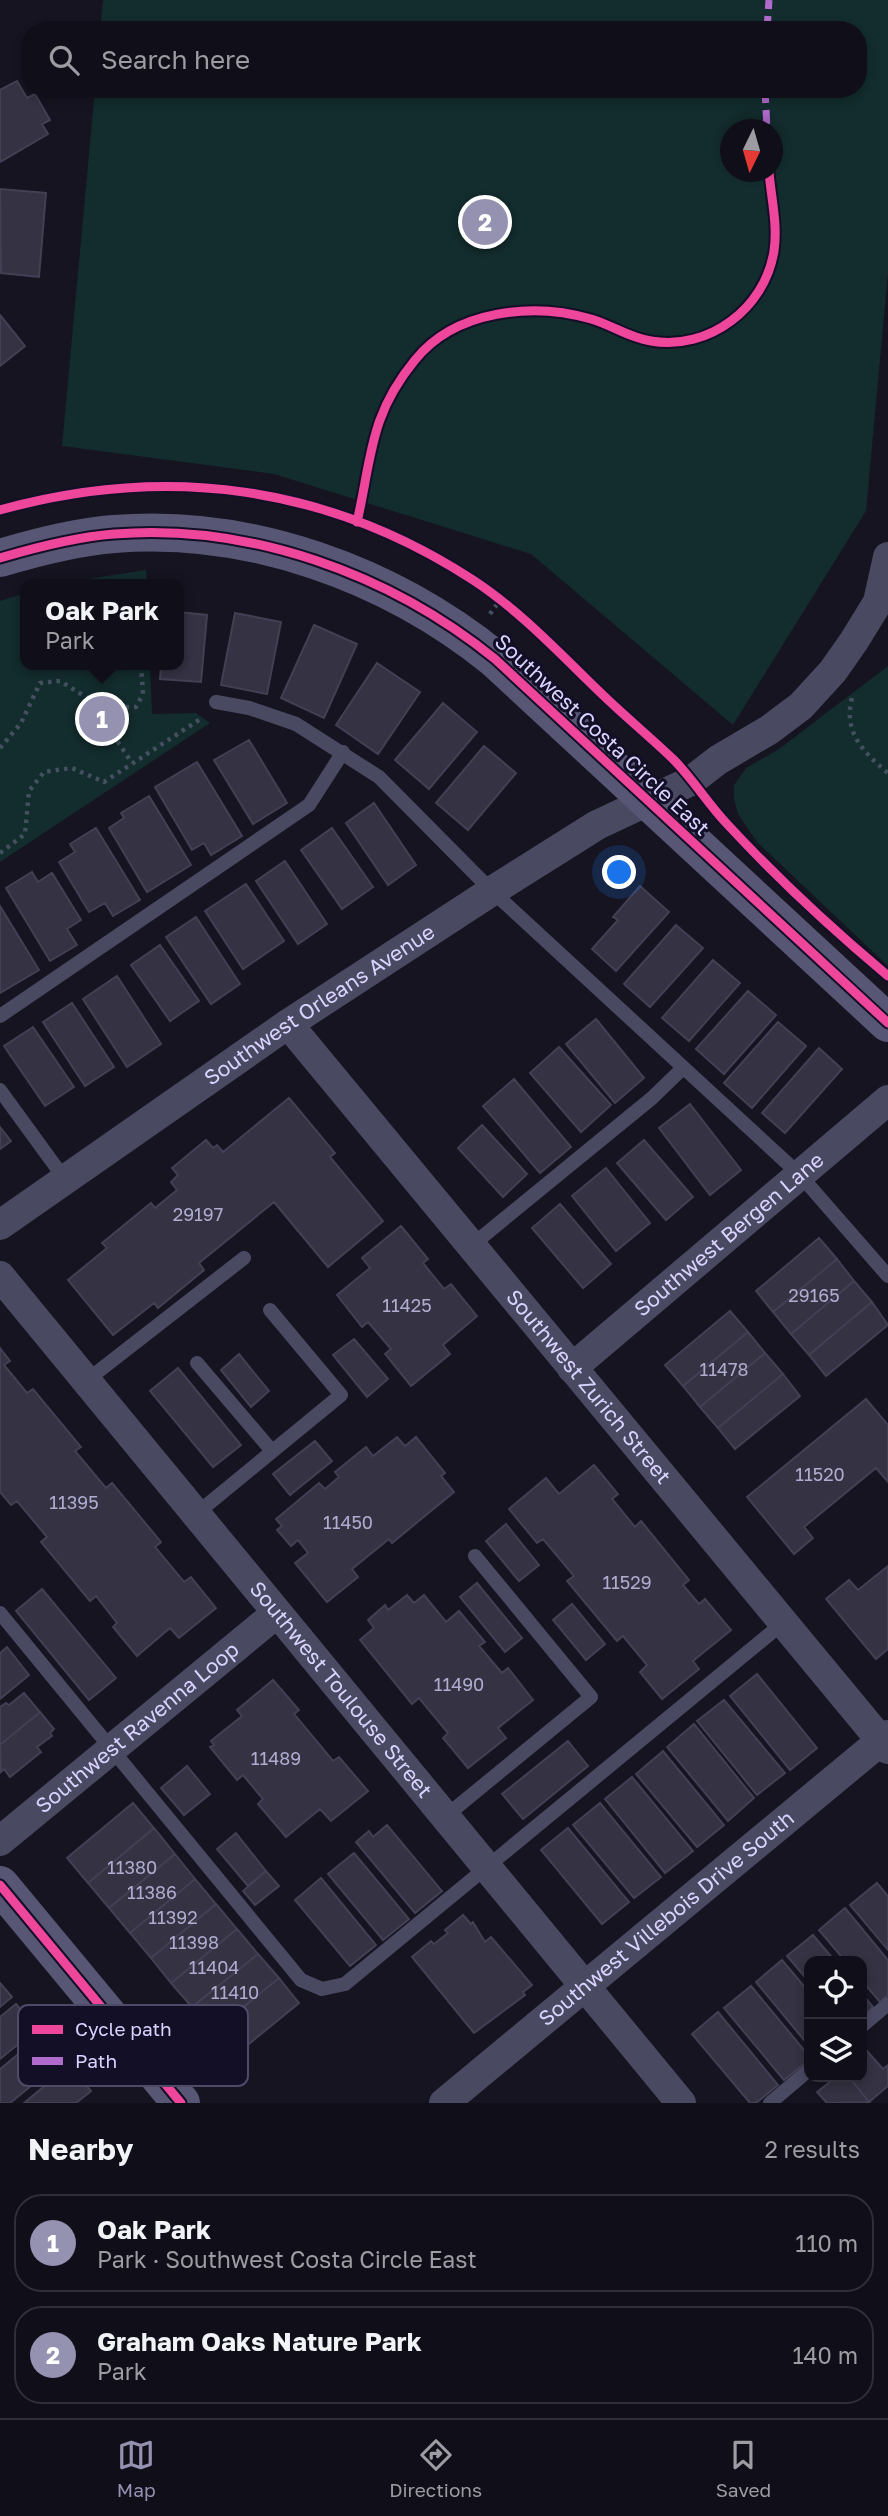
<!DOCTYPE html>
<html lang="en">
<head>
<meta charset="utf-8">
<style>
  body { margin:0; font-family:"Golos Text",sans-serif; background:#191822; color:#f1f3f6 }
  .controls { position:absolute; right:21px; bottom:21px; display:grid; overflow:hidden; border-radius:14px; box-shadow:0 4px 10px #0003 }
  .controls button { width:63px; height:63px; display:grid; place-items:center; padding:0; border:0; border-bottom:2px solid #302f38; background:#100f19; color:#f1f3f6; font:35px sans-serif }
  .compass { position:absolute; left:720px; top:119px; width:63px; height:63px; border-radius:50%; background:#100f19; box-shadow:0 4px 10px #0003; rotate:185deg }
  .you { position:absolute; left:620px; top:873px; width:24px; height:24px; margin:-18px; border:5px solid #fff; border-radius:50%; background:#1a73e8; box-shadow:0 0 0 10px #1a73e833 }
  .badge { display:grid; place-items:center; width:46px; height:46px; border-radius:50%; background:#9591b1; color:#fff; font-size:23px; font-weight:700 }
  .pin { position:absolute; translate:-50% -50%; border:4px solid #fff; box-shadow:0 2px 7px #0006 }
  .popup { position:absolute; left:20px; top:579px; width:164px; height:91px; box-sizing:border-box; display:grid; place-content:center; border-radius:14px; background:#100f19; filter:drop-shadow(0 2px 5px #0005); font-size:23px; white-space:nowrap; color:#9c9ca2 }
  .popup b { font-size:26px; color:#f1f3f6 }
  .popup::after { content:''; position:absolute; left:50%; top:100%; margin-left:-14px; border:14px solid transparent; border-top-color:#100f19 }
  .list { margin:0; padding:0; list-style:none }
  h2 { display:flex; justify-content:space-between; align-items:center; height:91px; margin:0; padding:0 28px; font-size:30px }
  h2 small { font-size:23px; font-weight:400; color:#9c9ca2 }
  .list li { display:grid; grid-template-columns:46px 1fr auto; gap:21px; align-items:center; box-sizing:border-box; height:98px; margin:0 14px 14px; padding:0 14px; border:2px solid #302f38; border-radius:28px }
  .list b { display:block; font-size:26px; white-space:nowrap }
  .list p { margin:0; font-size:23px; white-space:nowrap; color:#9c9ca2 }
  .list em { font-size:23px; font-style:normal; color:#9c9ca2 }
  .icon { flex:none; width:38px; height:38px; fill:none; stroke:currentColor; stroke-width:2; stroke-linecap:round; stroke-linejoin:round }
  .map { position:relative; flex:none; width:888px; height:2103px; overflow:hidden }
  .search { position:absolute; background:#100f19; box-shadow:0 4px 10px #0003; left:21px; right:21px; top:21px; height:77px; display:flex; align-items:center; gap:18px; box-sizing:border-box; padding:0 24px; border-radius:28px; color:#9c9ca2; font-size:26px }
  .sheet { height:315px; background:#100f19 }
  nav { display:flex; justify-content:space-around; align-items:center; box-sizing:border-box; height:98px; border-top:2px solid #302f38; background:#100f19; font-size:19px; color:#9c9ca2 }
  nav a { display:grid; justify-items:center; gap:4px }
  nav .on { color:#9591b1 }
  .map>svg:first-child { display:block }
</style>
</head>
<body>
<div class="map">
<svg width="888" height="2103" viewBox="0 0 888 2103">
  <rect width="100%" height="100%" fill="#161421"/>
  <!-- green -->
  <path fill="#132c2d" fill-rule="evenodd" d="M103,0h785v273l-22,238 -133,214 -202,-171 -257,-80 -212,-28 33,-357h763v-59h-758zM730,130h42v42h-42z
    M146,570l1,14h-91z
    M25,593v72h125l2,49 44,-1 14,10 -210,139v-261z
    M888,666v300l-131,-124 -19,-28 -4,-16v-13l12,-17 33,-19z"/>
  <!-- building -->
  <path fill="#343243" stroke="#433f54" stroke-width="2" d="M17,81l10,17 8,-4 15,26 -8,4 6,10 -48,28v-72z
    M0,189l46,4 -7,84 -38,-4z
    M0,315l25,31 -25,20z
    M179,612l28,3 -6,67 -41,-3 1,-14h18z
    M235,613l46,9 -14,72 -46,-9z
    M314,625l43,19 -33,74 -43,-20z
    M377,663l43,29 -42,62 -42,-29z
    M443,703l34,29 -48,57 -34,-29z
    M249,740l38,63 -34,21 -39,-64z
    M484,746l32,27 -48,57 -32,-27z
    M197,762l45,74 -31,19 -7,-12 -12,7 -37,-63z
    M149,796l42,69 -44,27 -38,-64 15,-10 -3,-5z
    M374,803l42,62 -28,20 -42,-62z
    M96,828l44,72 -27,16 -8,-13 -16,9 -30,-50 16,-10 -5,-8z
    M332,828l41,59 -31,22 -41,-59z
    M285,861l42,63 -29,20 -42,-63z
    M32,872l6,10 14,-9 29,47 -14,9 10,16 -27,16 -44,-73z
    M246,884l38,57 -41,28 -38,-58z
    M640,886l29,26 -53,59 -24,-22 26,-29 -5,-3z
    M0,906l39,64 -39,23z
    M196,917l44,67 -29,20 -45,-67z
    M676,925l27,23 -53,59 -26,-23z
    M160,945l39,56 -29,20 -39,-56z
    M713,960l27,23 -51,58 -27,-23z
    M117,976l44,68 -34,23 -44,-68z
    M748,991l28,24 -52,59 -28,-25z
    M72,1003l42,64 -29,19 -42,-64z
    M596,1019l48,59 -29,25 -49,-59z
    M778,1022l28,24 -54,62 -28,-25z
    M33,1027l41,60 -29,19 -41,-60z
    M559,1047l52,58 -30,27 -51,-59z
    M819,1048l23,21 -57,64 -23,-20z
    M514,1079l57,68 -31,26 -57,-67z
    M289,1098l46,55 -5,4 53,64 -55,46 -54,-65 -75,61 5,7 -46,38 -4,-5 -41,32 -45,-55 39,-32 -5,-5 49,-40 4,5 22,-18 -6,-8 7,-7 -6,-7 34,-28 7,8 4,-3 6,7z
    M690,1104l51,66 -31,25 -51,-67z
    M482,1125l45,49 -24,23 -45,-49z
    M0,1127l11,14 -11,8z
    M644,1140l49,57 -27,23 -49,-57z
    M606,1168l44,55 -34,28 -44,-55z
    M560,1204l51,60 -28,24 -51,-60z
    M401,1226l27,33 -5,4 21,26 7,-5 26,32 -34,29 7,9 -39,32 -26,-32 6,-5 -23,-27 -6,5 -25,-32 33,-27 -8,-10z
    M819,1238l18,21 -64,53 -17,-21z
    M837,1259l17,22 -63,53 -18,-22z
    M854,1281l18,21 -63,53 -18,-21z
    M872,1302l16,23 -62,51 -17,-21z
    M730,1311l18,21 -65,54 -18,-21z
    M748,1332l17,21 -65,54 -17,-21z
    M354,1339l34,40 -21,18 -34,-42z
    M0,1348l10,13 -6,4 23,28 6,-4 48,58 -6,4 31,37 6,-5 49,59 -6,5 29,35 7,-5 25,31 -37,30 -9,-10 -33,28 -24,-29 4,-4 -21,-27 -6,5 -49,-59 6,-5 -30,-36 -6,4 -11,-13z
    M765,1353l18,21 -65,54 -18,-21z
    M239,1354l30,37 -18,16 -30,-37z
    M178,1368l63,77 -28,22 -63,-76z
    M783,1374l17,22 -65,53 -17,-21z
    M866,1399l22,26v57l-12,-14 -72,59 9,11 -19,16 -47,-57z
    M397,1437l8,9 11,-9 29,36 -4,3 13,16 -62,51 -3,-4 -37,30 6,8 -31,25 -32,-39 13,-10 -10,-13 -7,6 -14,-16 5,-4 -6,-7 43,-36 6,6 14,-12 -4,-5 31,-25 7,9z
    M315,1441l17,20 -42,34 -17,-21z
    M594,1465l24,29 -6,5 23,28 6,-6 48,59 -6,5 16,19 6,-5 26,31 -38,31 6,8 -37,30 -22,-27 7,-7 -24,-29 -6,5 -50,-60 7,-5 -31,-37 -6,4 -28,-34 37,-31 13,16z
    M506,1524l33,41 -20,16 -33,-40z
    M888,1566v83l-12,10 -50,-60 23,-19 9,10z
    M477,1583l45,55 -17,14 -45,-55z
    M42,1589l74,89 -27,22 -73,-89z
    M407,1595l7,8 10,-8 22,27 13,-11 26,31 -6,4 23,27 6,-5 25,32 -35,28 8,10 -38,30 -25,-30 5,-5 -29,-35 -7,6 -52,-64 14,-12 -6,-8 17,-15 3,5z
    M572,1604l33,40 -19,16 -33,-40z
    M7,1647l22,28 -29,24v-46z
    M757,1674l60,74 -27,22 -60,-74z
    M273,1680l26,30 -5,4 39,47 6,-4 29,34 -37,30 -11,-12 -34,28 -28,-33 5,-5 -20,-24 -6,5 -27,-33 4,-2 -3,-4 31,-25 -5,-6z
    M24,1693l16,19 -40,33v-38l6,-4 3,2z
    M724,1700l61,73 -28,22 -60,-74z
    M40,1712l14,17 -4,4 2,3 -15,11 4,5 -31,25 -6,-8 -3,3 -1,-27z
    M694,1724l60,74 -26,23 -61,-74z
    M568,1741l20,25 -65,53 -21,-25z
    M663,1751l61,74 -27,22 -61,-73z
    M187,1766l23,28 -26,21 -23,-27z
    M632,1777l61,74 -28,22 -60,-74z
    M133,1803l21,25 -66,55 -21,-25z
    M600,1803l61,74 -27,21 -61,-73z
    M387,1825l55,66 -27,22 -59,-71 13,-11 4,6z
    M154,1828l21,26 -66,54 -21,-25z
    M568,1828l61,74 -27,22 -61,-74z
    M236,1833l30,38 -18,15 -31,-37z
    M354,1853l55,66 -26,21 -55,-66z
    M175,1854l20,25 -65,54 -21,-25z
    M266,1871l13,15 -24,19 -12,-14z
    M321,1878l55,67 -26,21 -55,-66z
    M195,1879l21,25 -65,54 -21,-25z
    M877,1883l11,13v54l-38,-45z
    M216,1904l21,25 -66,54 -20,-25z
    M845,1908l43,52v35l-8,7 -18,-21v-20h-17l-26,-31z
    M463,1915l8,9 2,-2 12,20 6,-5 41,48 -9,7 2,3 -51,38 -62,-76 19,-16 3,3 14,-11 -3,-3z
    M237,1929l21,25 -66,53 -21,-24z
    M813,1935l22,26h-26v21l-22,-26z
    M258,1954l21,24 -66,54 -21,-25z
    M782,1960l27,32v54l-53,-64z
    M279,1978l20,25 -66,54 -20,-25z
    M0,1983l12,14 -12,10z
    M751,1986l58,70v4l-25,20 -60,-72z
    M862,1994l11,13 -11,10z
    M16,2004l21,25 -37,30v-42z
    M718,2012l60,73 -22,18h-6l-58,-69z
    M43,2034l21,25 -54,44h-10v-34z
    M867,2051l16,18 5,-4v21l-19,16 -20,-25h13v-22z
    M70,2065l21,26 -15,12h-52z
    M836,2077h13l20,25 -42,1 -10,-11z"/>
  <g fill="none" stroke-linecap="round" stroke-linejoin="round">
    <!-- path -->
    <path stroke="#44505f" stroke-width="4.5" stroke-dasharray="3.5 5" stroke-linecap="butt" d="M139,582v2
      M490,614l10,-14
      M852,698c-9,34 11,54 36,75
      M115,708l1,31 16,24
      M0,748l21,-25 19,-40 20,-2 42,26h34l7,-13 -2,-29
      M0,853l25,-19 4,-43 15,-19 28,-4 32,14 98,-64"/>
    <!-- lane -->
    <path stroke="#4a4962" stroke-width="14" d="M216,702l33,6 47,16 83,53 113,114 308,284 88,101
      M0,1016l309,-211 34,-53
      M0,1090l64,88
      M471,1246l181,-148 31,-30
      M197,1363l75,88
      M86,1381l158,-123
      M196,1514l145,-119 -71,-85
      M0,1613l301,367 21,9 23,-5 438,-361
      M446,1816l145,-119 -116,-141
      M862,2026l26,-22
      M770,2103l39,-33"/>
    <!-- street -->
    <g stroke="#4a4962" stroke-width="30">
      <path id="s1" d="M288,1024l600,725"/>
      <path id="s2" d="M0,1225l288,-201 204,-133 105,-66 94,-44 27,-21 51,-30 32,-24 32,-35 21,-30 24,-39 10,-45"/>
      <path id="s3" d="M0,1276l681,827"/>
      <path id="s4" d="M572,1368l316,-268"/>
      <path id="s5" d="M0,1841l277,-228"/>
      <path id="s6" d="M444,2103l444,-368"/>
    </g>
    <!-- secondary -->
    <path stroke="#575674" stroke-width="38" d="M0,558c37,-11 75,-21 114,-24 136,-11 276,40 381,125l393,364
      M0,1885l181,218"/>
    <!-- quiet -->
    <path stroke="#b06ccc" stroke-width="7" stroke-dasharray="14 7" stroke-linecap="butt" d="M767,30l2,-30
      M765,89l2,41"/>
    <defs>
      <path id="cycleway" d="M0,510c167,-46 327,-25 473,70 49,32 90,77 132,117 22,21 46,41 68,62 20,20 35,45 55,66 49,53 104,104 160,151
        M357,522c15,-65 12,-106 58,-162 40,-50 118,-58 176,-41 21,6 38,19 60,22 58,10 114,-33 123,-90 4,-26 -3,-54 -5,-79
        M0,558c37,-11 75,-21 114,-24 136,-11 276,40 381,125l393,364
        M0,1885l181,218"/>
    </defs>
    <!-- cycleway casing -->
    <use href="#cycleway" stroke="#130f26" stroke-width="13"/>
    <!-- cycleway -->
    <use href="#cycleway" stroke="#ed469a" stroke-width="9"/>
  </g>
  <g text-anchor="middle" stroke-width="6" stroke-linejoin="round" paint-order="stroke">
    <!-- number labels -->
    <g font-size="18" fill="#b0acd0">
      <text x="198" y="1221">29197</text>
      <text x="814" y="1302">29165</text>
      <text x="407" y="1312">11425</text>
      <text x="724" y="1376">11478</text>
      <text x="820" y="1481">11520</text>
      <text x="74" y="1509">11395</text>
      <text x="348" y="1529">11450</text>
      <text x="627" y="1589">11529</text>
      <text x="459" y="1691">11490</text>
      <text x="276" y="1765">11489</text>
      <text x="132" y="1874">11380</text>
      <text x="152" y="1899">11386</text>
      <text x="173" y="1924">11392</text>
      <text x="194" y="1949">11398</text>
      <text x="214" y="1974">11404</text>
      <text x="235" y="1999">11410</text>
    </g>
    <!-- street labels -->
    <g font-size="21" fill="#d9d4ff" stroke="#130f26">
      <text transform="translate(602 735) rotate(43)" y="7">Southwest Costa Circle East</text>
      <text dy="7" stroke="none"><textPath href="#s2" startOffset="388">Southwest Orleans Avenue</textPath></text>
      <text dy="7" stroke="none"><textPath href="#s4" startOffset="206">Southwest Bergen Lane</textPath></text>
      <text dy="7" stroke="none"><textPath href="#s1" startOffset="471">Southwest Zurich Street</textPath></text>
      <text dy="7" stroke="none"><textPath href="#s3" startOffset="536">Southwest Toulouse Street</textPath></text>
      <text dy="7" stroke="none"><textPath href="#s5" startOffset="178">Southwest Ravenna Loop</textPath></text>
      <text dy="7" stroke="none"><textPath href="#s6" startOffset="289">Southwest Villebois Drive South</textPath></text>
    </g>
  </g>
  <!-- legend -->
  <rect x="18" y="2005" width="230" height="81" rx="10" fill="#130f26" stroke="#4e4a67" stroke-width="2"/>
  <rect x="32" y="2025" width="31" height="9" fill="#ed469a"/>
  <rect x="32" y="2057" width="31" height="8" fill="#b06ccc"/>
  <g font-size="19" fill="#d9d4ff">
    <text x="75" y="2036">Cycle path</text>
    <text x="75" y="2068">Path</text>
  </g>
</svg>
<div class="controls">
<button><svg class="icon" aria-label="locate" viewBox="0 0 24 24"><circle cx="12" cy="12" r="6"/><path d="M12 2v4M12 18v4M2 12h4M18 12h4"/></svg></button>
<button><svg class="icon" aria-label="layers" viewBox="0 0 24 24"><path d="M12 4l9 5-9 5-9-5zM3 14l9 5 9-5"/></svg></button>
</div>
<svg class="compass" viewBox="-18 -18 36 36"><path d="M0-13l5 13h-10z" fill="#e53935"/><path d="M0 13l5-13h-10z" fill="#9c9ca2"/></svg>
<div class="you"></div>
<div class="pin badge" style="left:102px;top:719px">1</div>
<div class="popup"><b>Oak Park</b>Park</div>
<div class="pin badge" style="left:485px;top:222px">2</div>
<div class="search"><svg class="icon" aria-label="search" viewBox="0 0 24 24"><circle cx="10" cy="10" r="6"/><path d="M15 15l6 6"/></svg>Search here</div>
</div>
<section class="sheet">
<h2>Nearby<small>2 results</small></h2>
<ul class="list">
<li><span class="badge">1</span><div><b>Oak Park</b><p>Park · Southwest Costa Circle East</p></div><em>110 m</em></li>
<li><span class="badge">2</span><div><b>Graham Oaks Nature Park</b><p>Park</p></div><em>140 m</em></li>
</ul>
</section>
<nav>
<a class="on"><svg class="icon" aria-label="map" viewBox="0 0 24 24"><path d="M3 6l6-2 6 2 6-2v14l-6 2-6-2-6 2zM9 4v14M15 6v14"/></svg>Map</a>
<a><svg class="icon" aria-label="directions" viewBox="0 0 24 24"><path d="M12 3l9 9-9 9-9-9zM9 14v-3h6M13 9l2 2-2 2"/></svg>Directions</a>
<a><svg class="icon" aria-label="saved" viewBox="0 0 24 24"><path d="M7 4h10v16l-5-4-5 4z"/></svg>Saved</a>
</nav>
</body>
</html>
